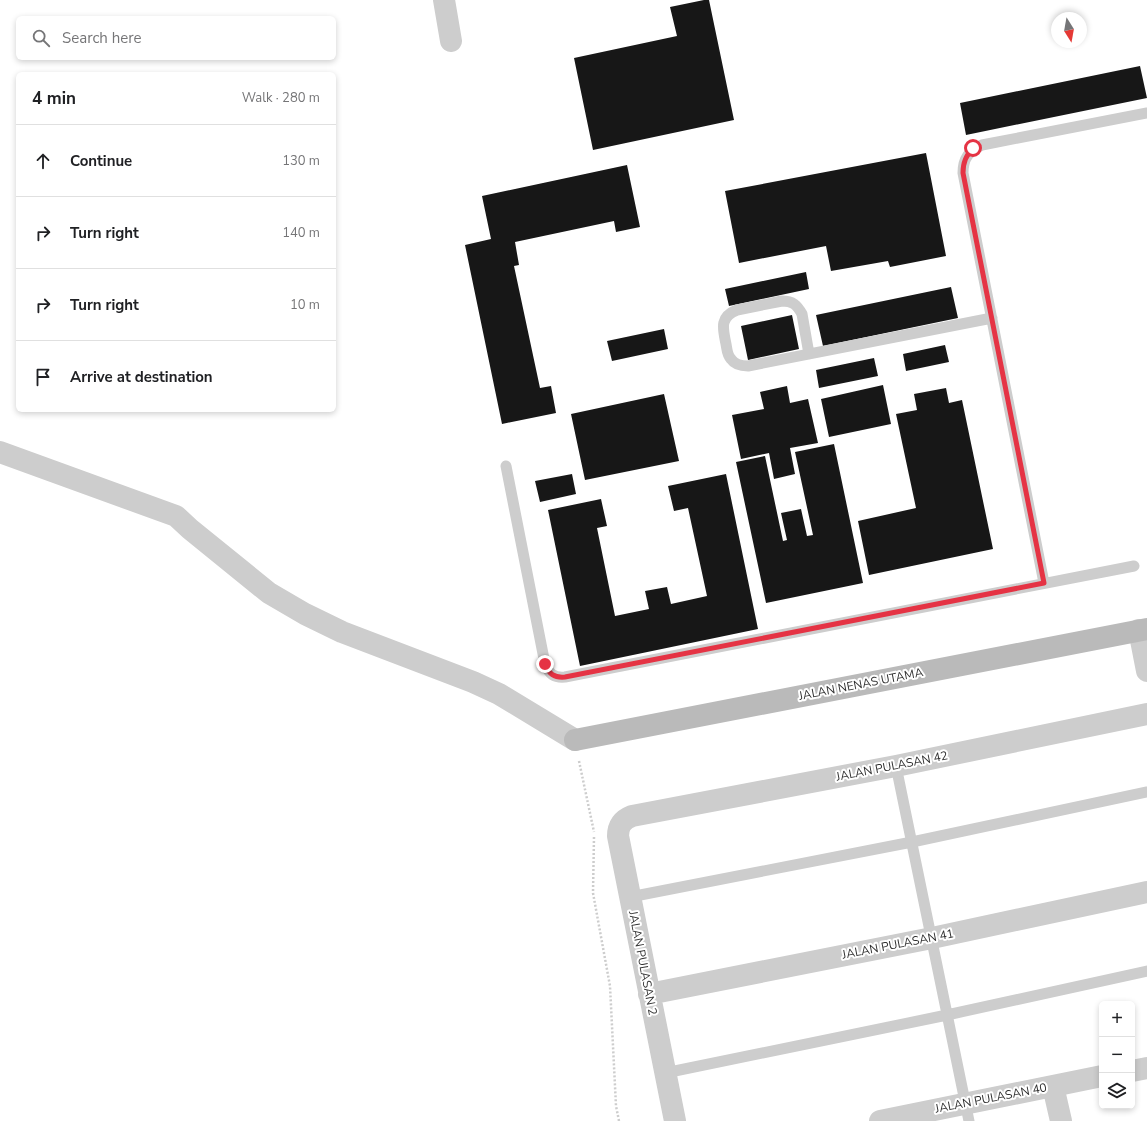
<!DOCTYPE html>
<html lang="en">
<head>
<meta charset="utf-8">
<style>
  body { margin:0; font-family:"Nunito Sans",sans-serif; background:#f6f6f6; color:#202124 }
  .controls { position:absolute; right:12px; bottom:12px; display:grid; overflow:hidden; border-radius:6px; box-shadow:0 2px 6px #0003 }
  .controls button { width:36px; height:36px; display:grid; place-items:center; padding:0; border:0; border-bottom:1px solid #e0e0e0; background:#fff; color:#202124; font:20px sans-serif }
  .compass { position:absolute; left:1051px; top:12px; width:36px; height:36px; border-radius:50%; background:#fff; box-shadow:0 2px 6px #0003; rotate:169deg }
  .stop { position:absolute; width:12px; height:12px; margin:-9px; border:3px solid #e53344; border-radius:50%; background:#fff }
  .stop.end { background:#e53344; border-color:#fff; box-shadow:0 1px 4px #0008 }
  .list { margin:0; padding:0; list-style:none }
  h2 { display:flex; justify-content:space-between; align-items:center; height:52px; margin:0; padding:0 16px; font-size:17px }
  h2 small { font-size:13px; font-weight:400; color:#757577 }
  .list li { display:grid; grid-template-columns:26px 1fr auto; gap:12px; align-items:center; box-sizing:border-box; height:72px; padding:0 16px; border-top:1px solid #e0e0e0 }
  .list b { display:block; font-size:15px; white-space:nowrap }
  .list em { font-size:13px; font-style:normal; color:#757577 }
  .icon { flex:none; width:22px; height:22px; fill:none; stroke:currentColor; stroke-width:2; stroke-linecap:round; stroke-linejoin:round }
  .map { position:relative; flex:none; width:1147px; height:1121px; overflow:hidden }
  .search { position:absolute; background:#fff; box-shadow:0 2px 6px #0003; left:16px; top:16px; width:320px; height:44px; display:flex; align-items:center; gap:10px; box-sizing:border-box; padding:0 14px; border-radius:6px; color:#757577; font-size:15px }
  .panel { position:absolute; background:#fff; box-shadow:0 2px 6px #0003; left:16px; top:72px; width:320px; height:340px; border-radius:6px }
  .map>svg:first-child { display:block }
</style>
</head>
<body>
<div class="map">
<svg width="1147" height="1121" viewBox="0 0 1147 1121">
  <rect width="100%" height="100%" fill="#fff"/>
  <!-- building -->
  <path fill="#171717" d="M704,0h5l25,120 -141,30 -19,-92 103,-22 -7,-29z
    M1140,66l7,32 -181,37 -6,-32z
    M926,153l20,103 -56,11 -2,-6 -57,10 -5,-25 -87,17 -14,-72z
    M627,165l13,62 -24,5 -2,-11 -99,21 4,23 -5,1 26,122 11,-2 5,27 -54,11 -37,-179 26,-6 -9,-43z
    M806,272l3,17 -80,17 -4,-17z
    M951,287l7,31 -135,28 -7,-31z
    M792,315l7,34 -51,11 -7,-34z
    M664,329l4,20 -56,12 -5,-20z
    M945,345l4,17 -43,9 -3,-17z
    M874,358l4,18 -59,12 -3,-18z
    M883,385l8,39 -62,13 -8,-38z
    M787,386l3,17 18,-4 10,44 -28,5 5,26 -21,5 -5,-26 -28,6 -9,-44 32,-6 -4,-17z
    M946,388l3,15 13,-3 31,149 -124,26 -11,-54 58,-13 -20,-94 21,-4 -3,-16z
    M664,394l15,67 -94,19 -14,-66z
    M834,444l29,139 -97,20 -30,-141 29,-6 18,85 4,-1 -6,-27 20,-4 6,27 6,-1 -18,-83z
    M572,474l4,20 -36,8 -5,-21z
    M726,474l32,155 -178,37 -32,-156 53,-11 6,27 -10,2 18,88 34,-7 -4,-18 22,-4 4,17 36,-8 -19,-88 -14,3 -6,-25z"/>
  <g fill="none" stroke-linecap="round" stroke-linejoin="round">
    <!-- path -->
    <path stroke="#cdcdcd" stroke-width="2.5" stroke-dasharray="2 2" stroke-linecap="butt" d="M579,761l15,71
      M594,837l-1,56 17,93 6,120 3,15"/>
    <!-- lane -->
    <path stroke="#cdcdcd" stroke-width="11" d="M809,354l-7,-40c-5,-9 -9,-13 -20,-13l-45,9c-18,7 -14,19 -11,34 1,5 1,11 5,15 4,6 10,7 17,7l244,-48
      M506,466l39,198c4,10 9,14 20,13l569,-111
      M1044,583l-81,-410c0,-15 6,-22 19,-28l165,-32
      M896,766l73,355
      M630,897l282,-55 235,-50
      M665,1073l282,-58 200,-44"/>
    <!-- street -->
    <path stroke="#cdcdcd" stroke-width="22" d="M444,0l7,41
      M0,452l176,64 14,13 79,64 36,21 37,18 131,50 26,12 76,46
      M1139,630l8,41
      M649,994l283,-56 215,-46
      M1132,1071l15,-3
      M1053,1086l8,35
      M675,1121l-57,-285c0,-10 4,-16 14,-20l264,-50 251,-52
      M880,1121l222,-45"/>
    <!-- secondary -->
    <path stroke="#bababa" stroke-width="22" d="M575,740l572,-111"/>
  </g>
  <g fill="none" stroke-linecap="round" stroke-linejoin="round">
    <!-- route -->
    <path stroke="#e53344" stroke-width="5" d="M545,664c4,10 9,14 20,13l479,-94 -81,-410c0,-11 3,-17 10,-25"/>
  </g>
  <g text-anchor="middle" stroke-width="4" stroke-linejoin="round" paint-order="stroke">
    <!-- street labels -->
    <g font-size="12" fill="#303030" stroke="#fff">
      <text transform="translate(861 684) rotate(-11)" y="4">JALAN NENAS UTAMA</text>
      <text transform="translate(892 766) rotate(-11)" y="4">JALAN PULASAN 42</text>
      <text transform="translate(898 944) rotate(-11)" y="4">JALAN PULASAN 41</text>
      <text transform="translate(643 963) rotate(79)" y="4">JALAN PULASAN 2</text>
      <text transform="translate(991 1098) rotate(-11)" y="4">JALAN PULASAN 40</text>
    </g>
  </g>
</svg>
<div class="controls">
<button>+</button>
<button>−</button>
<button><svg class="icon" aria-label="layers" viewBox="0 0 24 24"><path d="M12 4l9 5-9 5-9-5zM3 14l9 5 9-5"/></svg></button>
</div>
<svg class="compass" viewBox="-18 -18 36 36"><path d="M0-13l5 13h-10z" fill="#e53935"/><path d="M0 13l5-13h-10z" fill="#757577"/></svg>
<div class="stop" style="left:973px;top:148px"></div>
<div class="stop end" style="left:545px;top:664px"></div>
<div class="search"><svg class="icon" aria-label="search" viewBox="0 0 24 24"><circle cx="10" cy="10" r="6"/><path d="M15 15l6 6"/></svg>Search here</div>
<section class="panel">
<h2>4 min<small>Walk · 280 m</small></h2>
<ul class="list">
<li><svg class="icon" aria-label="ahead" viewBox="0 0 24 24"><path d="M12 20V5M6 11l6-6 6 6"/></svg><div><b>Continue</b></div><em>130 m</em></li>
<li><svg class="icon" aria-label="right" viewBox="0 0 24 24"><path d="M7 20v-9h11M14 6l5 5-5 5"/></svg><div><b>Turn right</b></div><em>140 m</em></li>
<li><svg class="icon" aria-label="right" viewBox="0 0 24 24"><path d="M7 20v-9h11M14 6l5 5-5 5"/></svg><div><b>Turn right</b></div><em>10 m</em></li>
<li><svg class="icon" aria-label="arrive" viewBox="0 0 24 24"><path d="M6 21V4h12l-3 4 3 4H6"/></svg><div><b>Arrive at destination</b></div></li>
</ul>
</section>
</div>
</body>
</html>
